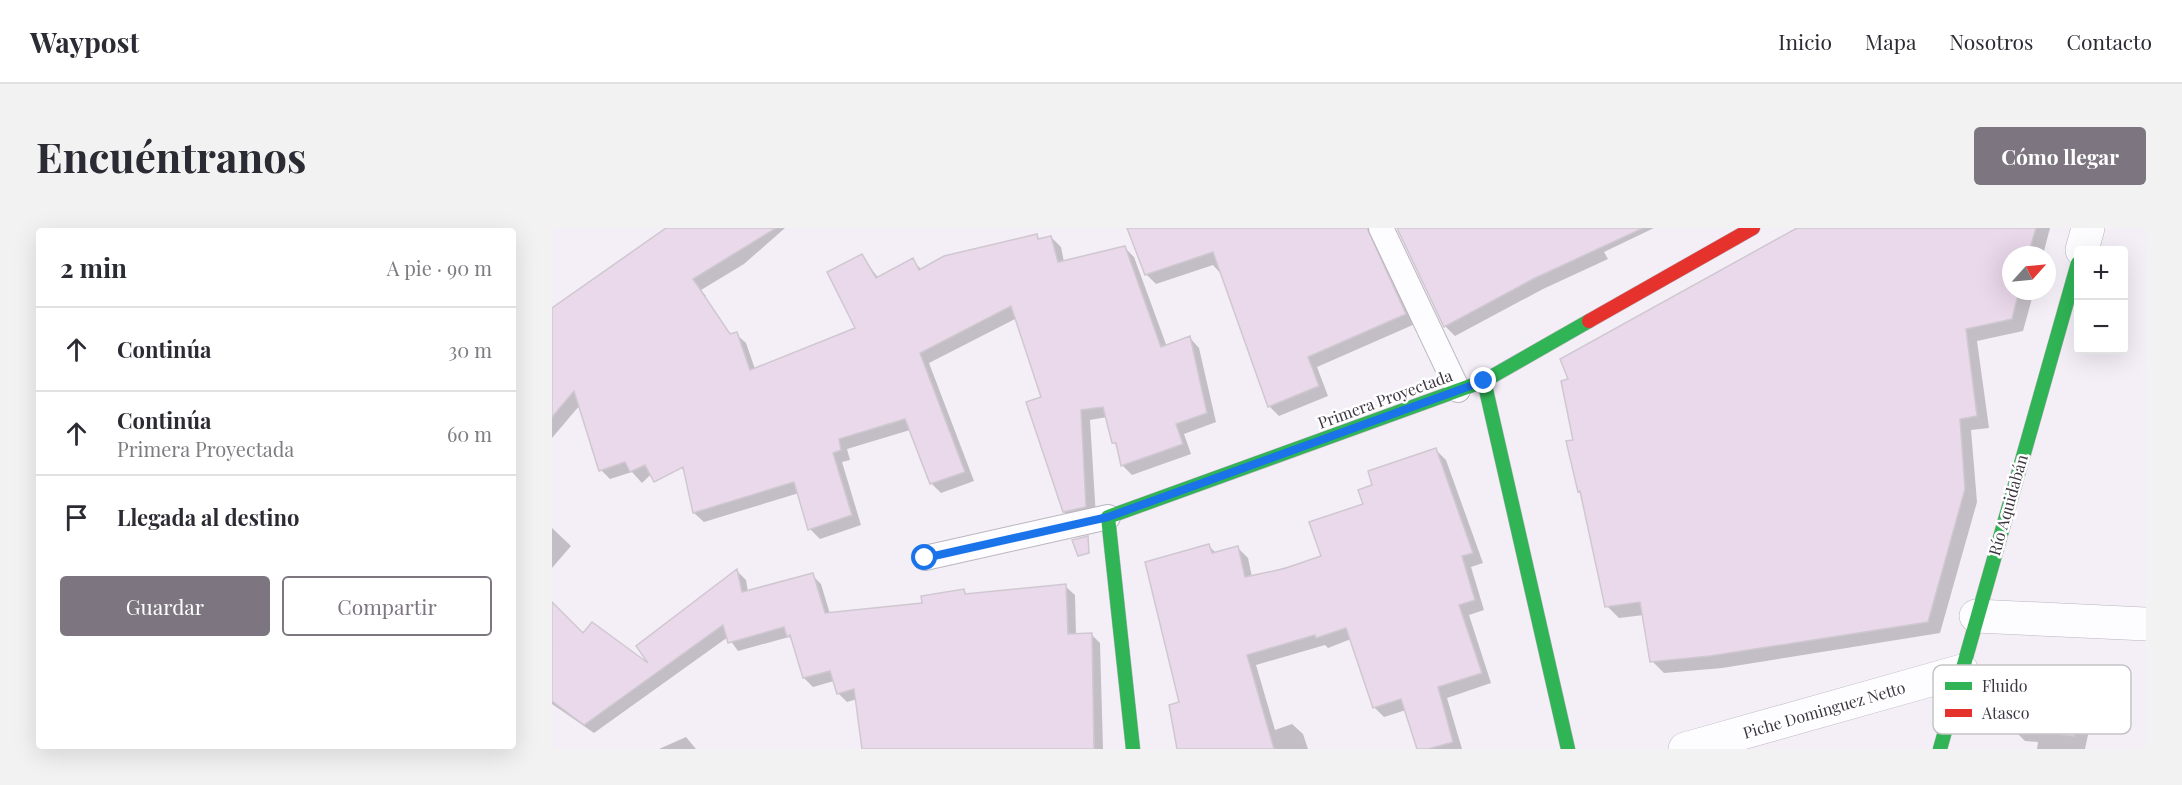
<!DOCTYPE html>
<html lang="es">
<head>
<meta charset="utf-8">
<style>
  body { margin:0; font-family:"Playfair Display",serif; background:#f2f2f3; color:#2b2b33 }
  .controls { position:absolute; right:18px; top:18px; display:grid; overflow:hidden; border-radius:6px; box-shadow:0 6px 24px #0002 }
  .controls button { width:54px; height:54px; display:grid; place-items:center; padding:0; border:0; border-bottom:2px solid #e1e1e2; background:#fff; color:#2b2b33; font:30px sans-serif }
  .compass { position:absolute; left:1450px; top:18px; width:54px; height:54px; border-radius:50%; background:#fff; box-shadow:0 6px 24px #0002; rotate:63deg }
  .stop { position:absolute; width:18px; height:18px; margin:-14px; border:4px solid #1a73e8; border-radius:50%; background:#fff }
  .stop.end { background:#1a73e8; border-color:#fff; box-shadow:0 2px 6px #0008 }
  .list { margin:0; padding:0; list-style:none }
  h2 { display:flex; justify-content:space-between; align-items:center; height:78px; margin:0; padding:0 24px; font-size:26px }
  h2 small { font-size:20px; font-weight:400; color:#7c7c81 }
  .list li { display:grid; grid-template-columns:39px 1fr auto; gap:18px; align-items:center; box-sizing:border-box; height:84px; padding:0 24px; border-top:2px solid #e1e1e2 }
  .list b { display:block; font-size:22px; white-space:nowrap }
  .list p { margin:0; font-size:20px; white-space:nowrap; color:#7c7c81 }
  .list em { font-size:20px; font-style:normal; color:#7c7c81 }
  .actions { display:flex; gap:12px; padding:18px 24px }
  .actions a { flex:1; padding:14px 0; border:2px solid #7d7681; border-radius:6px; text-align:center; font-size:21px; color:#7d7681 }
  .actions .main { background:#7d7681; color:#fff }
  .icon { flex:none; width:33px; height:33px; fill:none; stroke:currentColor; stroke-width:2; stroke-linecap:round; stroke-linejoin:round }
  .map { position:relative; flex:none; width:1594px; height:521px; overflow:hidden; border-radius:6px }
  header { display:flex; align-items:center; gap:36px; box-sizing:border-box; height:84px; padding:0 30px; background:#fff; border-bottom:2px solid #e1e1e2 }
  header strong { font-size:28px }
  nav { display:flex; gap:33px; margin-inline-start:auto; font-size:21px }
  .intro { display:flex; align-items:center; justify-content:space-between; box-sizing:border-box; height:144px; padding:0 36px }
  h1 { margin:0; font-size:42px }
  .button { padding:15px 27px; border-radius:6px; background:#7d7681; color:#fff; font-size:21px; font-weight:700 }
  main { display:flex; gap:36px; padding:0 36px }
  aside { flex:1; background:#fff; border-radius:6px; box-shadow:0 6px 24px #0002 }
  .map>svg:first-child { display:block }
</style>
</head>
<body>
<header>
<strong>Waypost</strong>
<nav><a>Inicio</a><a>Mapa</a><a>Nosotros</a><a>Contacto</a></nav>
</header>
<div class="intro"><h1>Encuéntranos</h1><a class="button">Cómo llegar</a></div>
<main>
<aside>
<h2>2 min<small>A pie · 90 m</small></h2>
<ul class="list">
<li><svg class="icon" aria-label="ahead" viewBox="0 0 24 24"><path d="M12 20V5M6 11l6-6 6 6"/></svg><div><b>Continúa</b></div><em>30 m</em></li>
<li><svg class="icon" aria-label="ahead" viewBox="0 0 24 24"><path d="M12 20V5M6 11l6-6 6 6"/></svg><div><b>Continúa</b><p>Primera Proyectada</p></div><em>60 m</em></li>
<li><svg class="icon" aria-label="arrive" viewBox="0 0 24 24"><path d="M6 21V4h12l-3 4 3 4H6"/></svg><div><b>Llegada al destino</b></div></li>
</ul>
<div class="actions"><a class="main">Guardar</a><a>Compartir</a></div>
</aside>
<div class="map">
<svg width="1594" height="521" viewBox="0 0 1594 521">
  <rect width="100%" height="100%" fill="#f4eef7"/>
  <!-- shadow -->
  <path fill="#0003" d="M118,0h115l-41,36 -43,26 5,6 -95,81 110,-52 11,10 4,-1 10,9 9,26 102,-40 5,-73 17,23 33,-19 10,10 114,-35 5,5 10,-3 10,10 3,15 60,-15 10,10 33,90 23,-9 9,10 17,74 -32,12 7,20 -59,21 -10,-10 -15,-48 -17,3 6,97 -22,5 -10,-10 -21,-114 -26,-80 -88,45 45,118 -33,12 -9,-9 -22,-54 -63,19 3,11 -8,2 19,63 -41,14 -10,-10 -11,-36 -95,29 -10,-9 51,-130 -103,100 -10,-11 -22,7 -9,-9 -21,-65 -28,33v-114z
    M596,0h235l32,96 -98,43 11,29 -49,20 -10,-10 -47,-131 -9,-10 -57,19 -10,-10z
    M846,0h256l-50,24 4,7 -65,30 -88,47 -10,-10z
    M1248,0h250l-7,27h-32v36h23l-11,40 -46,10 12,87 -18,2 6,72 -37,131 -218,35 -58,5 -12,-12 -8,-46 -25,3 -12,-12 -25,-112 -3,-3 -9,-111z
    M884,222l10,10 37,103 -12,4 13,43 -15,5 22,68 -44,15 15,51h-44l-12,-39 -22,7 -10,-10 -23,-68 -23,9 -3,-3 -69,20 19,65 17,-6 11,10 5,15h-129l-9,-43 10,-3 29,-157 7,7 21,-6 11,11 4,19 70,-20 43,-52 9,-19z
    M0,300l19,18 -19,22z
    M185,343l9,9 2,12 64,-17 9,9 9,30 94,-9 39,-14 5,5 97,-10 10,9 1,40 15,-1 9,9 3,106h-239l-7,-50 -10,3 -9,-9 -4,-12 -21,6 -9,-9 -10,-37 -5,-4 -51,14 -10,-14 -134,96 -42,-29v-99l32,31 70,32z
    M1533,457l11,12 -11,52h-48l1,-7 -13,-1 -12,-12z
    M134,509l10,12h-37z"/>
  <!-- building -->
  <path fill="#ead9eb" stroke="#cfc8d0" stroke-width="1.5" d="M114,0h110l-83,51 37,55 7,-2 13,38 105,-42 -28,-56 35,-18 14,24 37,-20 6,12 25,-14 93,-22 1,5 13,-3 7,26 67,-16 36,101 29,-11 17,77 -31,11 7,20 -62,22 -5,-23h-4l-9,-36 -22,3 5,97 -23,5 -37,-110 15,-5 -30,-91 -91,47 45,119 -35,12 -25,-65 -66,20 2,11 -8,3 19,62 -44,15 -14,-48 -101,31 -10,-46 -29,15 -9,-17 -15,7 -5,-10 -26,9 -25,-80 -22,26v-109z
    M575,0h240l39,86 -98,43 11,29 -51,21 -55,-155 -68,23z
    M845,0h246l-110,51 -89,48z
    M1245,0h239l-8,27h-17v36h8l-7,28 -46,10 11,87 -17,3 5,70 -37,133 -218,34 -60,6 -10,-60 -35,5 -25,-116 -2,1 -12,-51 7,-1 -12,-59 7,-2 -8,-20z
    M884,220l37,105 -11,3 13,44 -16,5 23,68 -44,14 15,55 -25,7h-11l-16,-50 -28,9 -27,-80 -30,10 -1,-3 -68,20 27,94h-97l-8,-44 10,-3 -34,-140 64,-18 3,9 26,-7 7,31 38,-8 38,-13 -12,-34 54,-18 -5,-14 14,-5 -4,-14z
    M536,308l1,17 -11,3 -6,-16z
    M185,341l5,23 71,-19 12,40 97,-10 -1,-7 43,-7 1,5 101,-10 2,50 24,-1 2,116h-232l-8,-60 -17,5 -7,-23 -27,7 -13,-43 -3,2 -3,-10 -56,16 -5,-18 -139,100 -32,-24v-99l31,31 9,-11 56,41 -12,-17z
    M1487,454l46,1 -11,53 -62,-7 9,-37z"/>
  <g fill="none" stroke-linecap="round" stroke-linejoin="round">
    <defs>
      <path id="lane" d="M829,0l77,162
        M373,330l183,-41"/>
      <path id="street" d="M1530,22l6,-22
        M1424,388l170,8
        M1133,521l277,-78"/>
      <path id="fast" d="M932,153l84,368
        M581,521l-25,-232 376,-136 105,-60
        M1388,521l138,-486"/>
      <path id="jam" d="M1037,93l164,-93"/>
    </defs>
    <!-- lane casing -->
    <use href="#lane" stroke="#bbb5bf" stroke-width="26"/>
    <!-- street casing -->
    <use href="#street" stroke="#bbb5bf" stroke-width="34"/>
    <!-- fast casing -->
    <use href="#fast" stroke="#bbb5bf" stroke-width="15"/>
    <!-- jam casing -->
    <use href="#jam" stroke="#bbb5bf" stroke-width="15"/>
    <!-- lane -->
    <use href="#lane" stroke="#fdfcfe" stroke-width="24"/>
    <!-- street -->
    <use href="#street" stroke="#fdfcfe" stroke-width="33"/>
    <!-- fast -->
    <use href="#fast" stroke="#30b455" stroke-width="14"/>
    <!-- jam -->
    <use href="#jam" stroke="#e5322d" stroke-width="14"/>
  </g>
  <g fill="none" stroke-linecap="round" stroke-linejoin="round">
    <!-- route -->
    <path stroke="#1a73e8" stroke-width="8" d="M373,330l183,-41 376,-136"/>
  </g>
  <g text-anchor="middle" stroke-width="5" stroke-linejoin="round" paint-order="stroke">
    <!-- street labels -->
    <g font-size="16" fill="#3d3641" stroke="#fff">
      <text transform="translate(833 171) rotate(-20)" y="6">Primera Proyectada</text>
      <text transform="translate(1456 277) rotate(-74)" y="6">Río Aquidabán</text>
      <text transform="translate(1272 482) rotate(-16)" y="6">Piche Dominguez Netto</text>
    </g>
  </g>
  <!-- legend -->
  <rect x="1381" y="437" width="198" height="69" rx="9" fill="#fff" stroke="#c5c3c6" stroke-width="1.5"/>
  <rect x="1393" y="454" width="27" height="8" fill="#30b455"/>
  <rect x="1393" y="481" width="27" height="8" fill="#e5322d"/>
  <g font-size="16" fill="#3d3641">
    <text x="1430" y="464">Fluido</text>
    <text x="1430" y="491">Atasco</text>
  </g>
</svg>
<div class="controls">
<button>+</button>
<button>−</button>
</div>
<svg class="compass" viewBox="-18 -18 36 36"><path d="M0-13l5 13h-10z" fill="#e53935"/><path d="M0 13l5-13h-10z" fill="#7c7c81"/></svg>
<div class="stop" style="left:373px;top:330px"></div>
<div class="stop end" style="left:932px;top:153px"></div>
</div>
</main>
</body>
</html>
